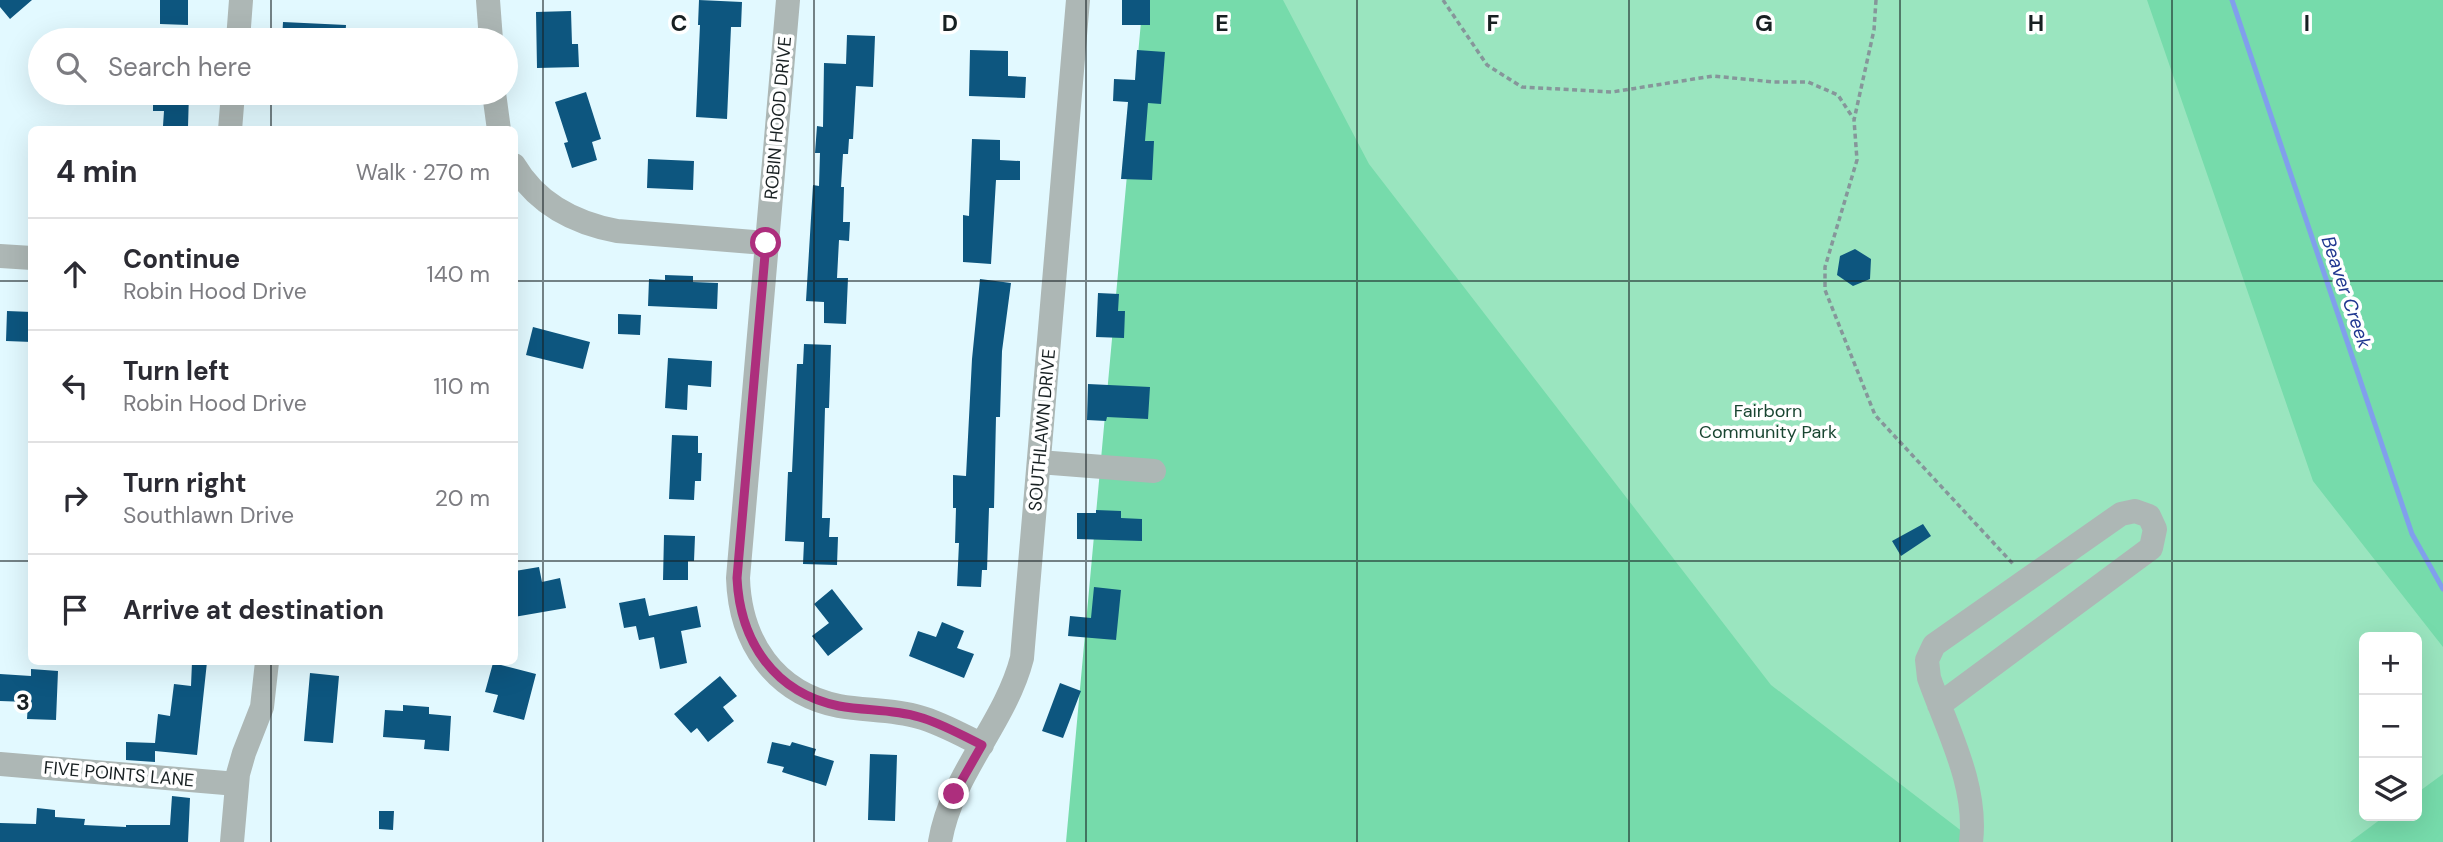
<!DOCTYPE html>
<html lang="en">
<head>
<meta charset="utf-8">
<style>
  body { margin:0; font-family:"DM Sans",sans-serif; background:#f7f7f7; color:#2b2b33 }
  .controls { position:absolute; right:21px; bottom:21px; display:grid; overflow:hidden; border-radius:10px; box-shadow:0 7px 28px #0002 }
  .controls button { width:63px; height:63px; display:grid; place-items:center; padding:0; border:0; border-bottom:2px solid #e1e1e2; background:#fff; color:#2b2b33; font:35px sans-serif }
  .stop { position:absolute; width:21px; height:21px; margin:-16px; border:5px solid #ad2e7d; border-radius:50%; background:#fff }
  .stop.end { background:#ad2e7d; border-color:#fff; box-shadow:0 2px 7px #0008 }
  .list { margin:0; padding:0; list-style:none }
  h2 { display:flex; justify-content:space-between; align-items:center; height:91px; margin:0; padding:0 28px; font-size:30px }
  h2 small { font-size:23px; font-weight:400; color:#7c7c81 }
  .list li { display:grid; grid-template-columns:46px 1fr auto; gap:21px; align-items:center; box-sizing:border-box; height:112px; padding:0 28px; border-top:2px solid #e1e1e2 }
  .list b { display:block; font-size:26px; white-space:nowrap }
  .list p { margin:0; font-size:23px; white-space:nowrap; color:#7c7c81 }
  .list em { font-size:23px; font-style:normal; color:#7c7c81 }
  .icon { flex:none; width:38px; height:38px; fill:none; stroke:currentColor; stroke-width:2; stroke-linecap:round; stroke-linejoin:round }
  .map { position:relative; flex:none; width:2443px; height:842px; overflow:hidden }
  .search { position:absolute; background:#fff; box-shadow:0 7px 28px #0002; left:28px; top:28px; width:490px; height:77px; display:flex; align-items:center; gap:18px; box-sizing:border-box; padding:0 24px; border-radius:38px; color:#7c7c81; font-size:26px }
  .panel { position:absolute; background:#fff; box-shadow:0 7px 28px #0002; left:28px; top:126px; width:490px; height:539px; border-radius:10px }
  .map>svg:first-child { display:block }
</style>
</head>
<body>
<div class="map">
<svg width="2443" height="842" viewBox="0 0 2443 842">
  <rect width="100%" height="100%" fill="#e2f9ff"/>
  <!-- green -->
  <path fill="#9ae5bf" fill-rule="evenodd" d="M1206,0h1237v842h-1350zM2364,637h53v179h-53z"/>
  <!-- forest -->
  <path fill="#76dbab" d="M1143,0h140l86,164 402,521 205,157h-910z
    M2147,0h296v647l-130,-166z
    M2443,774v68h-93l35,-26h32v-23z"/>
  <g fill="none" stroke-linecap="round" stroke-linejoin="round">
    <!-- stream -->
    <path stroke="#819fec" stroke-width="5" d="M2232,0l180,534 31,55"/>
  </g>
  <!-- building -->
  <path fill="#0d567f" d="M0,0h32l-22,19 -10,-12z
    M160,0h28v25l-28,-1z
    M699,0l43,2 -1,25h-10l-4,92 -31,-2 4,-92h-2z
    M1122,0h28v25h-28z
    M571,11l1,33h6l1,23 -42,1 -1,-56z
    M283,22l63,3 -1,15h-63z
    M847,35l28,1 -2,51 -17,-1 -3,53h-4l-1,15h-5l-2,33h3l-1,35h7l-1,19 -10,-1 -2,38h11l-2,46 -22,-1v-21l-18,-1 7,-116 6,1 1,-33h-5l2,-27 6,1 1,-64 22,1z
    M970,50l38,1v25l18,1 -1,21 -56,-2z
    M1137,50l28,2 -4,52 -13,-1 -3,38h9l-2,39 -31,-1 7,-77 -15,-1 1,-22 21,1z
    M586,92l15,47 -9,3 5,18 -25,8 -8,-25 4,-1 -13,-40z
    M153,93h36l-1,34 -25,-1 1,-15h-11z
    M972,139l28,1v20l20,1v19h-24l-5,84 -28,-2v-47l6,1z
    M648,159l46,2 -1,29 -46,-2z
    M1855,249l16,10 -1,20 -17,7 -16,-11 3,-19z
    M665,275l28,1v6l25,1 -1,26 -69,-3 1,-27 16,1z
    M980,279l31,4 -9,68 -2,66h-4l-2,91h-5l-2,62h-5l-1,17 -24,-1 2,-43h-4l1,-35h-3v-33l13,1 6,-117z
    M1098,293l21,1 -1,17h7l-1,27 -28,-1z
    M7,311l25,1v30l-26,-1z
    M618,314l23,1 -1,20 -22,-1z
    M533,327l57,15 -7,27 -57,-14z
    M804,344l27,1 -2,63h-4l-3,110h8l-1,19h9l-1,28 -34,-1 1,-22 -19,-1 3,-69h4l5,-108h6z
    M668,358l44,3 -1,26 -23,-2 -1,25 -22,-2z
    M1088,384l62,3 -2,32 -41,-2 -1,4 -19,-1z
    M672,435l26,1v17h4l-1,28h-6l-1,19 -25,-1z
    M1096,510l25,1v7l21,1v22l-65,-2v-26h19z
    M1923,524l8,12 -30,20 -9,-15z
    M664,535l31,1 -1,25h-6v19h-25z
    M539,567l3,15 18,-4 6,30 -52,9v-29l4,-1 -3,-16z
    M1094,587l27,3 -5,50 -48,-4 2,-20 21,2z
    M832,589l31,40 -35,27 -16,-20 17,-13 -15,-19z
    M645,598l4,18 48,-10 4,21 -20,4 6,32 -27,6 -6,-32 -15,3 -3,-14 -12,2 -5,-25z
    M942,622l22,9 -7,17 17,6 -10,24 -55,-22 9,-25 18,6z
    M192,662h15l-10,93 -42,-4v11l-29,-2v-18l29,1 3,-29 12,2 4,-32 17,2z
    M493,663l43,11 -12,46 -31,-8 5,-17 -13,-3z
    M31,669l27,2 -2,49 -29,-1 1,-17 -28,-1v-27l31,2z
    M310,673l29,3 -6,67 -29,-2z
    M720,676l17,20 -14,11 11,14 -26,21 -11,-14 -6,5 -17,-19z
    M1060,683l21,8 -18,47 -21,-7z
    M403,705l26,2v7l22,2 -2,35 -25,-2 1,-9 -42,-3 2,-27 18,1z
    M772,742l18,4 2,-4 24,7 -2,6 20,6 -8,25 -44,-14 2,-5 -17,-4z
    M870,754l27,1 -2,66 -27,-1z
    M172,796l18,2 -2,44h-188v-19l36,1 1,-16 18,2v7l30,2 -1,6 42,2v-2h44z
    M379,811h15l-1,19 -14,-1z"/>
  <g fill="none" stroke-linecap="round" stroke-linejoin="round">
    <!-- path -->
    <path stroke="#86969a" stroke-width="3.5" stroke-dasharray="5 3.5" stroke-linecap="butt" d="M1443,0l44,65 35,22 90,5 101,-16 61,6h34l30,13 15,23
      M1876,0l-2,30 -20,90 3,40 -32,107v23l50,125 139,150"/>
    <!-- minor -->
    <path stroke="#adb7b5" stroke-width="24" d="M488,0l3,40
      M788,0l-50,578c2,63 36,115 101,128 26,5 53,3 80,11 22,6 43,18 63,28
      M238,40l3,-40
      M494,93l5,37
      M230,130l3,-37
      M514,165c23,39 61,58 103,66l149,12
      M0,256l32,2
      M1039,462l115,9
      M1939,705l212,-157 4,-19 -6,-13 -14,-5 -14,3 -187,131 -7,15 2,18c18,51 49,108 42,164
      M0,764l237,20
      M232,842l6,-68 6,-21 18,-46 5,-45
      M940,842c11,-68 65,-118 82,-184l56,-658"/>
  </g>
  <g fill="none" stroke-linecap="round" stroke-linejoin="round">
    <!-- route -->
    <path stroke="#ad2e7d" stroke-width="9" d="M766,243l-29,335c3,63 37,115 102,128 26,5 53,3 80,11 22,6 42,18 63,28l-28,49"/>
  </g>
  <!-- grid -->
  <path fill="none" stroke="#182022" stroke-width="2" stroke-opacity="0.55" d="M271,0v40M543,0v842M814,0v842M1086,0v842M1357,0v842M1629,0v842M1900,0v842M2172,0v842M271,93v37M0,281h32M514,281h1929M0,561h32M514,561h1929M271,662v180"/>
  <g text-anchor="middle" stroke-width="7" stroke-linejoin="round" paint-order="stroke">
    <!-- street labels -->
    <g font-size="18" fill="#182022" stroke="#fff">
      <text transform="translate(778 118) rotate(-85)" y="6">ROBIN HOOD DRIVE</text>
      <text transform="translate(1042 430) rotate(-85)" y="6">SOUTHLAWN DRIVE</text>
      <text transform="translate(119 774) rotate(5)" y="6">FIVE POINTS LANE</text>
    </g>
    <!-- park labels -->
    <g font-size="18" fill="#194531" stroke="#fff">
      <text x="1768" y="417">Fairborn<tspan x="1768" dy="21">Community Park</tspan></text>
    </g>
    <!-- water labels -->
    <g font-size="19" font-style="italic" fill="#203790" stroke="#fff">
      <text transform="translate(2347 292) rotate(71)" y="7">Beaver Creek</text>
    </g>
  </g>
  <g font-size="23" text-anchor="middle" font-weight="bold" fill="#182022" stroke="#fff" stroke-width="7" stroke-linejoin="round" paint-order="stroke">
    <text x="679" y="31">C</text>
    <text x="950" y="31">D</text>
    <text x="1222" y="31">E</text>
    <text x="1493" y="31">F</text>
    <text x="1764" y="31">G</text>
    <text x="2036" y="31">H</text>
    <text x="2307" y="31">I</text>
    <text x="23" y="710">3</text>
  </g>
</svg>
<div class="controls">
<button>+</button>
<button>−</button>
<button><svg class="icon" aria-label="layers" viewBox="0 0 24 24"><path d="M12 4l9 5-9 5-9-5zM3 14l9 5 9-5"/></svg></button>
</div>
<div class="stop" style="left:766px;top:243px"></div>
<div class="stop end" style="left:954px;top:794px"></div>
<div class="search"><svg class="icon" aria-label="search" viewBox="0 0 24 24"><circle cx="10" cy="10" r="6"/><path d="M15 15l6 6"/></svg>Search here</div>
<section class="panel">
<h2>4 min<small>Walk · 270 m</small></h2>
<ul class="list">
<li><svg class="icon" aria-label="ahead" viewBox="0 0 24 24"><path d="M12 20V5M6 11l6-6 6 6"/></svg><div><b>Continue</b><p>Robin Hood Drive</p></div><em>140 m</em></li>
<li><svg class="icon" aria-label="left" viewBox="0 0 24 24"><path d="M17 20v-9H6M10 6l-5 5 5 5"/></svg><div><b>Turn left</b><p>Robin Hood Drive</p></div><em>110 m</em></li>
<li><svg class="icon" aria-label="right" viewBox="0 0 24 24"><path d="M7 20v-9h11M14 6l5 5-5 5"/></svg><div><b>Turn right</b><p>Southlawn Drive</p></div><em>20 m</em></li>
<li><svg class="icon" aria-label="arrive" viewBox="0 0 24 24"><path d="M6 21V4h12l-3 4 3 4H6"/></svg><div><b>Arrive at destination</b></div></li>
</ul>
</section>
</div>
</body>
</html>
